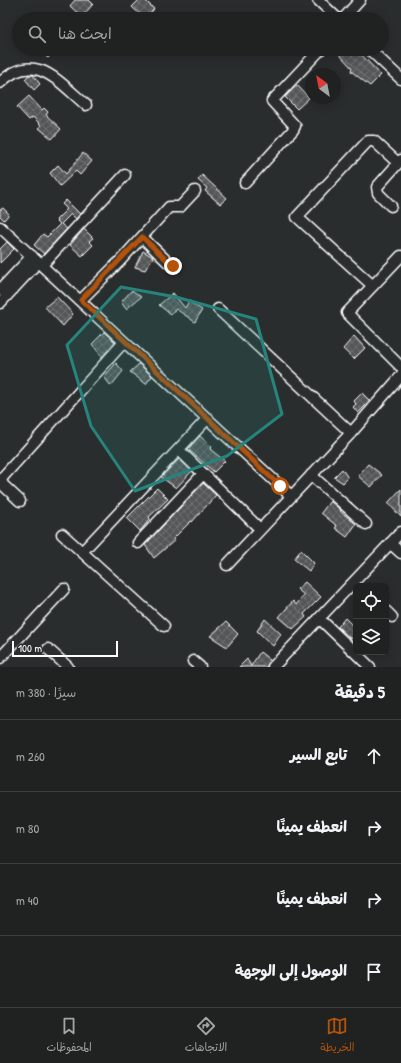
<!DOCTYPE html>
<html lang="ar">
<head>
<meta charset="utf-8">
<style>
  body { margin:0; font-family:"Patrick Hand","Playpen Sans Arabic",sans-serif; background:#2d2f2f; color:#f1f3f6; direction:rtl }
  .controls { position:absolute; right:12px; bottom:12px; display:grid; overflow:hidden; border-radius:6px; box-shadow:0 2px 10px #0003 }
  .controls button { width:36px; height:36px; display:grid; place-items:center; padding:0; border:0; border-bottom:1px solid #3d3f40; background:#202222; color:#f1f3f6; font:20px sans-serif }
  .compass { position:absolute; left:305px; top:68px; width:36px; height:36px; border-radius:50%; background:#202222; box-shadow:0 2px 10px #0003; rotate:328deg }
  .scale { position:absolute; left:12px; bottom:10px; width:106px; box-sizing:border-box; padding-left:4px; border:2px solid #fff; border-top:0; font-size:11px; line-height:14px; white-space:nowrap; color:#fff; -webkit-text-stroke:3px #2a2d2e; paint-order:stroke }
  .stop { position:absolute; width:12px; height:12px; margin:-9px; border:3px solid #b45309; border-radius:50%; background:#fff }
  .stop.end { background:#b45309; border-color:#fff; box-shadow:0 1px 4px #0008 }
  .list { margin:0; padding:0; list-style:none }
  h2 { display:flex; justify-content:space-between; align-items:center; height:52px; margin:0; padding:0 16px; font-size:17px }
  h2 small { font-size:13px; font-weight:400; color:#a2a4a5 }
  .list li { display:grid; grid-template-columns:26px 1fr auto; gap:12px; align-items:center; box-sizing:border-box; height:72px; padding:0 16px; border-top:1px solid #3d3f40 }
  .list b { display:block; font-size:15px; white-space:nowrap }
  .list em { font-size:13px; font-style:normal; color:#a2a4a5 }
  .icon { flex:none; width:22px; height:22px; fill:none; stroke:currentColor; stroke-width:2; stroke-linecap:round; stroke-linejoin:round }
  .map { position:relative; flex:none; width:401px; height:667px; overflow:hidden; direction:ltr }
  .search { position:absolute; background:#202222; box-shadow:0 2px 10px #0003; left:12px; right:12px; top:12px; height:44px; display:flex; align-items:center; gap:10px; box-sizing:border-box; padding:0 14px; border-radius:22px; color:#a2a4a5; font-size:15px }
  .sheet { height:340px; background:#202222 }
  nav { display:flex; justify-content:space-around; align-items:center; box-sizing:border-box; height:56px; border-top:1px solid #3d3f40; background:#202222; font-size:11px; color:#a2a4a5 }
  nav a { display:grid; justify-items:center; gap:2px }
  nav .on { color:#b45309 }
  .map>svg:first-child { display:block }
</style>
</head>
<body>
<div class="map">
<svg width="401" height="667" viewBox="0 0 401 667">
  <defs>
    <pattern id="building-cross-hatch" width="8" height="8" patternUnits="userSpaceOnUse"><rect width="8" height="8" fill="#555758"/><path d="M0 0l8 8M0 8l8-8" fill="none" stroke="#6e7071"/></pattern>
  </defs>
  <rect width="100%" height="100%" fill="#2a2d2e"/>
  <filter id="ink" filterUnits="userSpaceOnUse"><feTurbulence type="fractalNoise" baseFrequency=".025" numOctaves="2"/><feDisplacementMap in="SourceGraphic" scale="8" xChannelSelector="R" yChannelSelector="G"/><feConvolveMatrix kernelMatrix="1 2 1 2 8 2 1 2 1" color-interpolation-filters="sRGB"/></filter>
  <g filter="url(#ink)">
    <!-- building -->
    <path fill="url(#building-cross-hatch)" stroke="#fff" d="M75,0h14l4,4 -11,13 -12,-11z
      M139,0h6l9,9 -9,10 -13,-12z
      M37,49h18l-7,9z
      M344,49h12l25,26 -11,11 -19,-15 1,-3 -13,-14z
      M29,75h4l7,9 -6,6 -9,-11z
      M297,85l12,13 -12,11 -12,-12z
      M29,96l13,14 2,-2 4,4 -2,3 15,14 -9,10 -13,-11 2,-3 -8,-8 -4,3 -12,-13z
      M83,153l9,8 -12,14 -4,-4 -16,15 -10,-13 8,-8 8,9z
      M202,175l25,23 -7,6 -15,-13 2,-3 -9,-8z
      M66,200l14,14 -4,5 -5,-5 -10,10 6,5 -23,25 -10,-9 9,-11 4,3 13,-13 -4,-4 11,-11 -5,-5z
      M3,208l6,6 -5,6 -4,-4v-6z
      M84,229l9,9 -4,3 4,4 -11,11 -12,-11z
      M7,242l7,7 -14,14v-14z
      M143,251l10,6 -8,13 -10,-3z
      M132,290l9,7 -15,12 -5,-7z
      M173,293l12,15 4,-7 13,9 -7,12 -19,-13 -6,5 -11,-9z
      M57,297l16,17 -10,12 -18,-19z
      M104,332l11,10 -13,15 -10,-13z
      M354,336l11,12 -11,11 -11,-10z
      M116,363l7,8 -12,15 -7,-9z
      M139,364l13,12 -6,8 -16,-12z
      M362,393l8,8 -12,12 -5,-6 3,-3 -2,-3z
      M200,436l12,11 -2,2 15,12 -11,11 -26,-23z
      M179,459l13,12 -16,17 -15,-11z
      M368,464l14,11 -11,12 -13,-11z
      M342,469l6,9 -5,5 -9,-6z
      M203,483l13,12 -24,27 -1,-1 -18,18 2,1 -21,18 -9,-13z
      M157,488l11,11 -19,18 1,2 -10,12 -13,-13z
      M401,489v28l-13,-14z
      M330,501l11,9 -1,1 16,13 -9,13 -12,-9 2,-2 -16,-13z
      M301,550l13,13 -5,8 -15,-12z
      M305,582l16,15 -17,17 2,3 -13,12 -14,-12 14,-16 3,4 8,-10 -7,-6z
      M345,618l11,11v5l-5,5 -13,-12z
      M265,619l16,15 -8,12 -16,-15z
      M226,622l12,12 -11,13 -17,-11z
      M260,652l10,8 -3,7h-28l8,-8 4,7z"/>
    <g fill="none" stroke-linecap="round" stroke-linejoin="round">
      <defs>
        <path id="minor" d="M318,0l20,19
          M343,19l17,-19
          M369,49l32,30
          M0,83c34,-34 59,-1 86,22
          M245,183l48,-53 2,-4 -23,-25 49,-52
          M391,206l-13,-13 -1,-6 24,-27
          M0,227l291,269
          M142,237l31,30
          M401,256l-54,57 54,54
          M42,265l83,-90
          M373,286l-76,-69 71,-76h6l24,22
          M0,290l32,-34
          M81,300l39,-39 49,-54h11l15,-16
          M0,303l38,-41
          M218,309l133,124
          M179,450l81,79
          M311,475l55,49
          M20,501l-17,-16 -2,-6 123,-137
          M62,534l102,92
          M138,543l65,-69
          M390,543l11,10
          M82,552l126,-134
          M227,565l124,-132 50,-57
          M386,611l6,6
          M319,618l51,49
          M48,649l20,18
          M0,658l64,-69
          M193,661l7,6
          M273,667l128,-135"/>
      </defs>
      <!-- minor casing -->
      <use href="#minor" stroke="#fff" stroke-width="13"/>
      <!-- minor -->
      <use href="#minor" stroke="#2a2d2e" stroke-width="10"/>
    </g>
  </g>
  <g fill="none" stroke-linecap="round" stroke-linejoin="round" filter="url(#ink)">
    <!-- route -->
    <path stroke="#b45309" stroke-width="5" d="M173,266l-31,-29 -61,63 199,186"/>
  </g>
  <!-- marked area -->
  <path fill="#27847c" fill-opacity="0.2" stroke="#27847c" stroke-width="3" stroke-linejoin="round" d="M121,287l55,10 80,22 26,95 -55,42 -92,35 -44,-65 -24,-81z"/>
</svg>
<div class="controls">
<button><svg class="icon" aria-label="locate" viewBox="0 0 24 24"><circle cx="12" cy="12" r="6"/><path d="M12 2v4M12 18v4M2 12h4M18 12h4"/></svg></button>
<button><svg class="icon" aria-label="layers" viewBox="0 0 24 24"><path d="M12 4l9 5-9 5-9-5zM3 14l9 5 9-5"/></svg></button>
</div>
<svg class="compass" viewBox="-18 -18 36 36"><path d="M0-13l5 13h-10z" fill="#e53935"/><path d="M0 13l5-13h-10z" fill="#a2a4a5"/></svg>
<div class="scale">100 m</div>
<div class="stop" style="left:280px;top:486px"></div>
<div class="stop end" style="left:173px;top:266px"></div>
<div class="search"><svg class="icon" aria-label="search" viewBox="0 0 24 24"><circle cx="10" cy="10" r="6"/><path d="M15 15l6 6"/></svg>ابحث هنا</div>
</div>
<section class="sheet">
<h2>5 دقيقة<small>سيرًا · 380 m</small></h2>
<ul class="list">
<li><svg class="icon" aria-label="ahead" viewBox="0 0 24 24"><path d="M12 20V5M6 11l6-6 6 6"/></svg><div><b>تابع السير</b></div><em>260 m</em></li>
<li><svg class="icon" aria-label="right" viewBox="0 0 24 24"><path d="M7 20v-9h11M14 6l5 5-5 5"/></svg><div><b>انعطف يمينًا</b></div><em>80 m</em></li>
<li><svg class="icon" aria-label="right" viewBox="0 0 24 24"><path d="M7 20v-9h11M14 6l5 5-5 5"/></svg><div><b>انعطف يمينًا</b></div><em>40 m</em></li>
<li><svg class="icon" aria-label="arrive" viewBox="0 0 24 24"><path d="M6 21V4h12l-3 4 3 4H6"/></svg><div><b>الوصول إلى الوجهة</b></div></li>
</ul>
</section>
<nav>
<a class="on"><svg class="icon" aria-label="map" viewBox="0 0 24 24"><path d="M3 6l6-2 6 2 6-2v14l-6 2-6-2-6 2zM9 4v14M15 6v14"/></svg>الخريطة</a>
<a><svg class="icon" aria-label="directions" viewBox="0 0 24 24"><path d="M12 3l9 9-9 9-9-9zM9 14v-3h6M13 9l2 2-2 2"/></svg>الاتجاهات</a>
<a><svg class="icon" aria-label="saved" viewBox="0 0 24 24"><path d="M7 4h10v16l-5-4-5 4z"/></svg>المحفوظات</a>
</nav>
</body>
</html>
